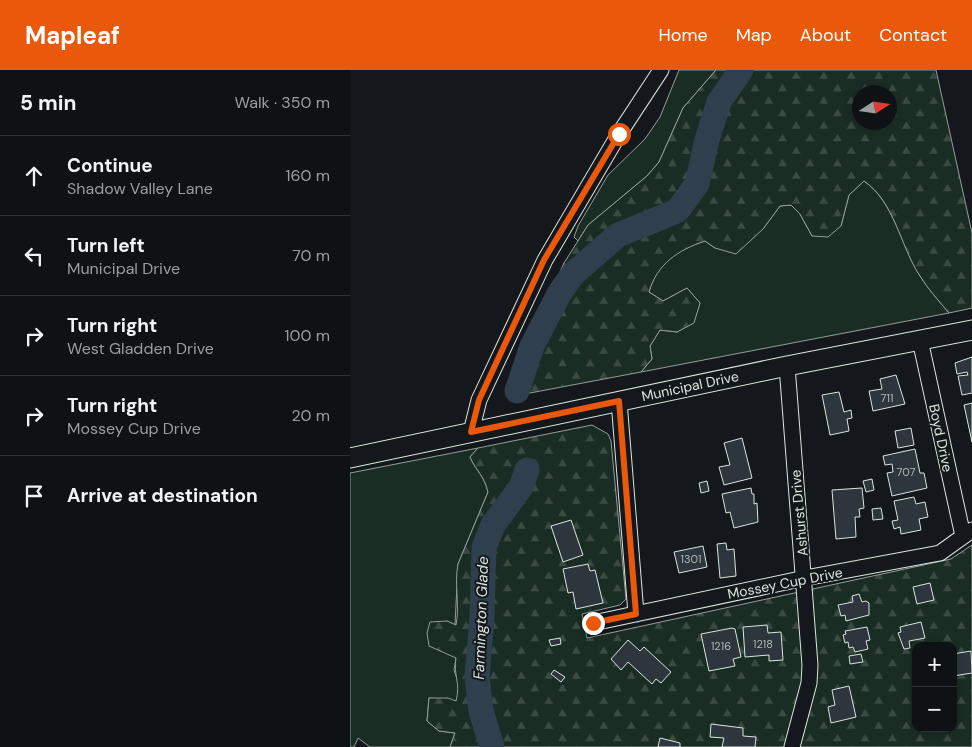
<!DOCTYPE html>
<html lang="en">
<head>
<meta charset="utf-8">
<style>
  body { margin:0; font-family:"DM Sans",sans-serif; background:#181b1e; color:#f1f3f6 }
  .controls { position:absolute; right:15px; bottom:15px; display:grid; overflow:hidden; border-radius:10px; box-shadow:0 2px 8px #0003 }
  .controls button { width:45px; height:45px; display:grid; place-items:center; padding:0; border:0; border-bottom:1px solid #2f3234; background:#0f1215; color:#f1f3f6; font:25px sans-serif }
  .compass { position:absolute; left:502px; top:15px; width:45px; height:45px; border-radius:50%; background:#0f1215; box-shadow:0 2px 8px #0003; rotate:78deg }
  .stop { position:absolute; width:15px; height:15px; margin:-11px; border:4px solid #ea580c; border-radius:50%; background:#fff }
  .stop.end { background:#ea580c; border-color:#fff; box-shadow:0 1px 5px #0008 }
  .list { margin:0; padding:0; list-style:none }
  h2 { display:flex; justify-content:space-between; align-items:center; height:65px; margin:0; padding:0 20px; font-size:21px }
  h2 small { font-size:16px; font-weight:400; color:#9b9ea0 }
  .list li { display:grid; grid-template-columns:32px 1fr auto; gap:15px; align-items:center; box-sizing:border-box; height:80px; padding:0 20px; border-top:1px solid #2f3234 }
  .list b { display:block; font-size:19px; white-space:nowrap }
  .list p { margin:0; font-size:16px; white-space:nowrap; color:#9b9ea0 }
  .list em { font-size:16px; font-style:normal; color:#9b9ea0 }
  .icon { flex:none; width:28px; height:28px; fill:none; stroke:currentColor; stroke-width:2; stroke-linecap:round; stroke-linejoin:round }
  .map { position:relative; flex:none; width:622px; height:677px; overflow:hidden }
  header { display:flex; align-items:center; gap:30px; box-sizing:border-box; height:70px; padding:0 25px; background:#ea580c; color:#fff }
  header strong { font-size:24px }
  nav { display:flex; gap:28px; margin-inline-start:auto; font-size:18px }
  main { display:flex }
  aside { flex:1; background:#0f1215 }
  .map>svg:first-child { display:block }
</style>
</head>
<body>
<header>
<strong>Mapleaf</strong>
<nav><a>Home</a><a>Map</a><a>About</a><a>Contact</a></nav>
</header>
<main>
<aside>
<h2>5 min<small>Walk · 350 m</small></h2>
<ul class="list">
<li><svg class="icon" aria-label="ahead" viewBox="0 0 24 24"><path d="M12 20V5M6 11l6-6 6 6"/></svg><div><b>Continue</b><p>Shadow Valley Lane</p></div><em>160 m</em></li>
<li><svg class="icon" aria-label="left" viewBox="0 0 24 24"><path d="M17 20v-9H6M10 6l-5 5 5 5"/></svg><div><b>Turn left</b><p>Municipal Drive</p></div><em>70 m</em></li>
<li><svg class="icon" aria-label="right" viewBox="0 0 24 24"><path d="M7 20v-9h11M14 6l5 5-5 5"/></svg><div><b>Turn right</b><p>West Gladden Drive</p></div><em>100 m</em></li>
<li><svg class="icon" aria-label="right" viewBox="0 0 24 24"><path d="M7 20v-9h11M14 6l5 5-5 5"/></svg><div><b>Turn right</b><p>Mossey Cup Drive</p></div><em>20 m</em></li>
<li><svg class="icon" aria-label="arrive" viewBox="0 0 24 24"><path d="M6 21V4h12l-3 4 3 4H6"/></svg><div><b>Arrive at destination</b></div></li>
</ul>
</aside>
<div class="map">
<svg width="622" height="677" viewBox="0 0 622 677">
  <defs>
    <pattern id="forest-firs" width="22" height="20" patternUnits="userSpaceOnUse" patternTransform="scale(1.25)"><rect width="22" height="20" fill="#1a2d24"/><path d="M5 1l3.5 6h-7zM16 11l3.5 6h-7z" fill="#3b4b43"/></pattern>
  </defs>
  <rect width="100%" height="100%" fill="#14181c"/>
  <!-- grass -->
  <path fill="#1a2d24" stroke="#939e99" d="M329,0h37l-33,38 -24,54 -12,14 -59,49 -10,16 -4,-4 4,-11 30,-51 37,-36 15,-22z
    M514,111c31,22 36,64 56,95 8,13 19,25 29,37l-308,59 11,-13 -2,-13 10,-16 17,2 16,-9 7,-20 -13,-15 -24,13 -14,-9c8,-29 28,-42 56,-51l10,7 48,-19 17,-23 11,-1 9,9 12,22 29,-10 8,-31z
    M128,378l-8,9c6,14 14,18 18,35l-30,72 -3,61 -8,-4 9,37 -2,12 6,17 -3,14 -28,-3 -2,23 12,10 16,2 -5,14h-80l-12,-9 -4,9h-4v-274z"/>
  <!-- forest -->
  <path fill="url(#forest-firs)" stroke="#939e99" fill-rule="evenodd" d="M366,0h20l-19,24 -27,92 -10,15 -8,8 -53,20 -24,20 -37,38 -39,85 -4,19h5c21,-57 43,-121 100,-152 21,-12 51,-13 67,-32 24,-29 22,-69 35,-103 5,-12 16,-23 24,-34h190l36,163v75l-23,5c-10,-12 -21,-24 -29,-37 -20,-30 -25,-74 -56,-95l-15,14 -8,31 -13,11 -16,-1 -12,-22 -9,-9 -11,1 -17,23 -27,25 -21,-6 -10,-7c-27,9 -48,23 -56,51l14,9 24,-13 13,15 -6,20 -17,9 -17,-2 -10,16 2,13 -11,13 -127,24 -3,-16 53,-117 24,-38 59,-49 12,-14 24,-54zM510,22h30v30h-30z
    M242,355l16,9 3,7 15,158 -6,6 -38,9 5,24 364,-79 21,-14v202h-476l-12,-39 -4,-32 5,-60 1,-68 9,-21 26,-35 9,-21 -6,-2 -17,35 -16,21 -11,30 -1,61 -5,67 6,37 9,27h-39l5,-14 -16,-2 -12,-10 2,-23h19l8,3c5,-19 -3,-25 0,-43l-27,-12 -2,-13 3,-11 17,-1 9,4c4,-20 -2,-41 2,-61l30,-72c-4,-17 -12,-21 -18,-35l8,-9zM566,576h37v82h-37z"/>
  <g fill="none" stroke-linecap="round" stroke-linejoin="round">
    <!-- river -->
    <path stroke="#2f3f4d" stroke-width="25" d="M167,321l15,-45 27,-52 14,-20 45,-39 59,-24 20,-27 10,-44 12,-38 22,-32
      M142,677l-11,-36 -4,-34 5,-60 2,-70 9,-22 28,-38 6,-17"/>
  </g>
  <!-- building -->
  <path fill="#2c363c" stroke="#d8e6dc" d="M622,287v36l-10,2 -4,-19 10,-1 -1,-3 -10,2 -2,-11z
    M546,305l9,29 -32,7 -4,-20 13,-2 -2,-10z
    M489,322l5,20 7,-2 1,8 -5,1 2,12 -19,4 -8,-40z
    M622,333v39l-8,-37z
    M561,358l3,17 -16,3 -3,-17z
    M392,368l10,40 -28,7 -5,-18 11,-2 -6,-22z
    M565,379l5,24h4l3,15 -35,8 -5,-23 6,-1 -1,-8 -7,1 -2,-9z
    M522,409l2,11 -8,2 -3,-11z
    M357,411l2,10 -8,2 -2,-10z
    M401,418l1,6h2v10l3,-1 1,19 -24,6 -4,-16 -4,1 -4,-19z
    M512,418l2,20 -5,1 1,8h-5l1,20 -20,2 -4,-49z
    M564,427l2,7 9,-2 3,15 -9,2 2,11 -20,4 -1,-7 -6,2 -2,-8 6,-1 -4,-19z
    M531,438l2,11 -10,1 -1,-11z
    M221,450l12,35 -20,7 -12,-36z
    M376,473l1,7 7,-1 2,27 -16,2 -3,-34z
    M353,476l4,21 -28,6 -5,-21z
    M238,494l2,7 5,-1 8,33 -27,6 -3,-17 -5,1 -5,-24z
    M580,513l4,17 -17,4 -4,-17z
    M509,524l3,8 4,-1 3,2v12l-23,6 -1,-6 -4,1 -3,-11 15,-3 -1,-6z
    M571,552l4,16 -16,3 1,7 -6,1 -6,-16 3,-1 -1,-5z
    M417,555l1,8 13,-1 2,28 -14,1v-6l-24,2 -2,-30z
    M517,557l3,13 -4,1 2,8 -13,3 -2,-5 -4,1 -1,-6 -3,1 -2,-8 3,-1 -1,-3z
    M382,558l3,1 6,28 -8,2 2,7 -26,5 -8,-37z
    M210,568l1,6 -10,2 -2,-6z
    M278,570l12,11 4,-4 27,25 -10,11 -5,-4 -4,5 -24,-22 -7,8 -10,-11z
    M621,581l1,22 -19,3v-22z
    M511,584l2,8 -13,2 -1,-8z
    M204,600l11,7 -4,5 -10,-8z
    M499,616l7,31 -25,6 -3,-16 7,-2 -3,-15z
    M361,654l32,4v8l13,1 -1,10h-33l2,-9 -14,-1z
    M310,668l20,5v4h-22z"/>
  <g fill="none" stroke-linecap="round" stroke-linejoin="round">
    <defs>
      <path id="minor" d="M570,270l43,196
        M437,296l23,299 -1,18 -17,64
        M269,331l17,213
        M121,362l8,-32 66,-140 74,-126 42,-64
        M243,553l212,-45 135,-25 32,-23"/>
      <path id="major" d="M0,388l437,-92 185,-36"/>
    </defs>
    <!-- minor casing -->
    <use href="#minor" stroke="#d8e6dc" stroke-width="17"/>
    <!-- major casing -->
    <use href="#major" stroke="#d8e6dc" stroke-width="21"/>
    <!-- minor -->
    <use href="#minor" stroke="#14181c" stroke-width="15"/>
    <!-- major -->
    <use href="#major" stroke="#14181c" stroke-width="19"/>
  </g>
  <g fill="none" stroke-linecap="round" stroke-linejoin="round">
    <!-- route -->
    <path stroke="#ea580c" stroke-width="6" d="M243,553l43,-9 -17,-213 -148,31 8,-32 65,-140 75,-126"/>
  </g>
  <g text-anchor="middle" stroke-width="4" stroke-linejoin="round" paint-order="stroke">
    <!-- number labels -->
    <g font-size="11" fill="#adbab4">
      <text x="537" y="332">711</text>
      <text x="556" y="406">707</text>
      <text x="341" y="493">1301</text>
      <text x="413" y="578">1218</text>
      <text x="371" y="580">1216</text>
    </g>
    <!-- street labels -->
    <g font-size="14" fill="#d8e6dc" stroke="#14181c">
      <text transform="translate(340 316) rotate(-12)" y="5">Municipal Drive</text>
      <text transform="translate(591 368) rotate(78)" y="5">Boyd Drive</text>
      <text transform="translate(449 443) rotate(-95)" y="5">Ashurst Drive</text>
      <text transform="translate(435 513) rotate(-11)" y="5">Mossey Cup Drive</text>
    </g>
    <!-- water labels -->
    <g font-size="15" font-style="italic" fill="#d8e6dc" stroke="#14181c">
      <text transform="translate(131 548) rotate(-88)" y="5">Farmington Glade</text>
    </g>
  </g>
</svg>
<div class="controls">
<button>+</button>
<button>−</button>
</div>
<svg class="compass" viewBox="-18 -18 36 36"><path d="M0-13l5 13h-10z" fill="#e53935"/><path d="M0 13l5-13h-10z" fill="#9b9ea0"/></svg>
<div class="stop" style="left:269px;top:64px"></div>
<div class="stop end" style="left:243px;top:553px"></div>
</div>
</main>
</body>
</html>
